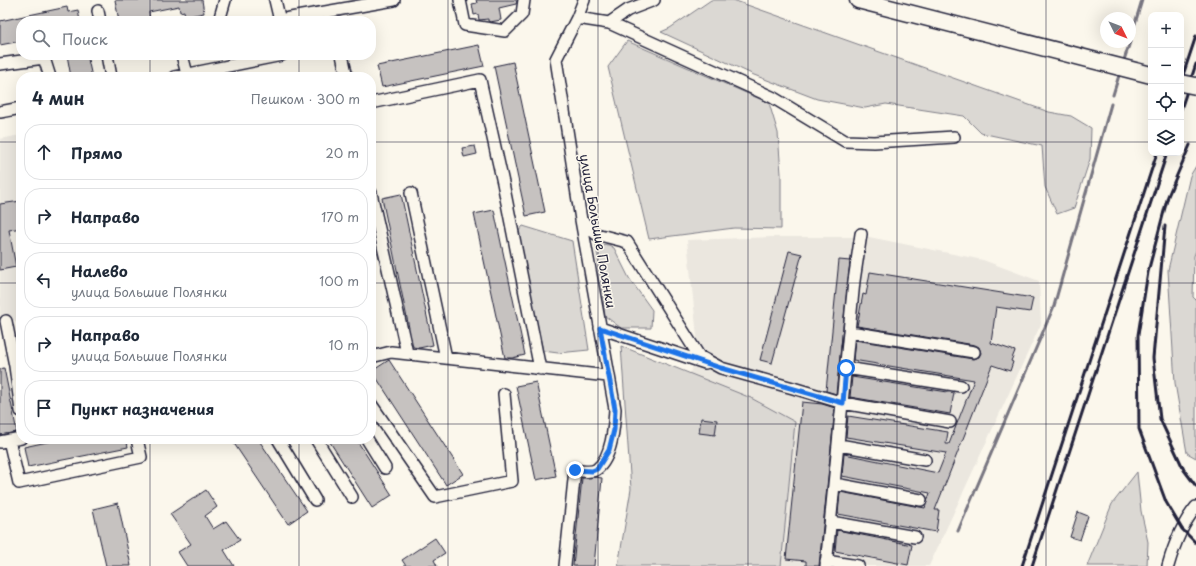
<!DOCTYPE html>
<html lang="ru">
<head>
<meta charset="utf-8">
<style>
  body { margin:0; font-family:"Playpen Sans",sans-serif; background:#f2f2f3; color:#1f2937 }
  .controls { position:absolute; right:12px; top:12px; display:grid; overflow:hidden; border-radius:8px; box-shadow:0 4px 16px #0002 }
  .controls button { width:36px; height:36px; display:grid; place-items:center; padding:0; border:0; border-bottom:1px solid #e0e1e3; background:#fff; color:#1f2937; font:20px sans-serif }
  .compass { position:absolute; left:1100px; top:12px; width:36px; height:36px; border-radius:50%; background:#fff; box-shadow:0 4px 16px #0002; rotate:132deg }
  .stop { position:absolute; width:12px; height:12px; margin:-9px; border:3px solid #1a73e8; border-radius:50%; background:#fff }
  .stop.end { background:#1a73e8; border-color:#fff; box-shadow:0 1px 4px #0008 }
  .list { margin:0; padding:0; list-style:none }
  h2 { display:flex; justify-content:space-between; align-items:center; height:52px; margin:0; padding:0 16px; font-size:17px }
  h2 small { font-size:13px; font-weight:400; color:#747a83 }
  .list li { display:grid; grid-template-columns:26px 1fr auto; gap:12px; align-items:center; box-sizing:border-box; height:56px; margin:0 8px 8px; padding:0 8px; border:1px solid #e0e1e3; border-radius:16px }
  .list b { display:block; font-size:15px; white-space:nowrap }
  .list p { margin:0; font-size:13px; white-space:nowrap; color:#747a83 }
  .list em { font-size:13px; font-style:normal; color:#747a83 }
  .icon { flex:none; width:22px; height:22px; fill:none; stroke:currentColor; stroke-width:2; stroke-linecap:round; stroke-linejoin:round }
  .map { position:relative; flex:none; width:1196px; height:566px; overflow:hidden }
  .search { position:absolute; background:#fff; box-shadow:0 4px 16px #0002; left:16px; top:16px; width:360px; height:44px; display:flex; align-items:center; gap:10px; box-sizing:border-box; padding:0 14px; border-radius:16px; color:#747a83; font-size:15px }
  .panel { position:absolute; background:#fff; box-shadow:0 4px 16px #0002; left:16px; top:72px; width:360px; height:372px; border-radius:16px }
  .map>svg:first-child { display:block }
</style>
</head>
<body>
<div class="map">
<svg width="1196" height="566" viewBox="0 0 1196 566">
  <rect width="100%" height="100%" fill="#fbf7ec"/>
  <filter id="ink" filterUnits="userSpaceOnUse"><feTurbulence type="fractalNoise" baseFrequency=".025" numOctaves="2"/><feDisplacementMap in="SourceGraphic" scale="8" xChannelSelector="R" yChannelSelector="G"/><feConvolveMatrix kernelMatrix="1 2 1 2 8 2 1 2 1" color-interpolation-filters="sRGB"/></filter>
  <g filter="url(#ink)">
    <!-- built -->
    <path fill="#ebe7df" d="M21,135v188l-21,-7v-177z
      M773,237h96l114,23 56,21 2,43 -112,242h-148l14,-144 -44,-24 -62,-24 10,-18 -12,-116z"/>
    <!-- green -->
    <path fill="#dbd8d3" stroke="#7e7d87" d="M711,0h22l316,112 22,4 20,12 -1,31 -16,49 -17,6 -12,-27 -3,-41 -61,-13 -17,-17 -78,-12 -21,4 -48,-9 -63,-24 -93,-43 9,-4z
      M627,41l142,62 9,30 3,41v55l-47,-1 -85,11 -41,-172z
      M1196,166v84l-2,6 -1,41 3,3v158l-9,-5 -12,-70 -7,-113 22,-94z
      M523,226l49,15 17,109 -31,3 -15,-2 -26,-118z
      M596,244l13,1 5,3 15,30 23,32 -1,18h-30l-16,-12z
      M621,346l130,52 44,24 -14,144h-163l13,-77z
      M1137,472l4,39 7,31 -1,24h-60l25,-62z"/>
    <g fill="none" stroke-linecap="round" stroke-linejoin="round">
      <!-- stream -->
      <path stroke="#787681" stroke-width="3" d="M1130,40l12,-40
        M1123,63l7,-21
        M1113,95l7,-23
        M958,531l96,-225 57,-202"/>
    </g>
    <!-- building -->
    <path fill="#c6c2c0" stroke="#22223b" d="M115,0h87l2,13 -19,4 -1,-6 -4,1 -1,-6 -30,6 1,8 -31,1z
      M476,0h40l1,2 -1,2 -17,4 2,12 -11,2 -2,-1v-2l-9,1 -1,-6 -4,1 -2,-11 5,-1z
      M67,7l1,5 10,-2 2,11h-59v20l-21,4v-24z
      M479,45l5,21 -102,21 -5,-21z
      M67,55h20l5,22h-21z
      M513,62l32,150 -19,4 -32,-150z
      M475,146l2,8 -13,3 -2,-9z
      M401,194l32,151 -14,3 -6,-1 -31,-149z
      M21,201v27l-12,2 7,37 -16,3v-66z
      M494,210l31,145 -13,3h-7l-31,-144z
      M789,251l13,3 -30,109 -12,-3z
      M839,260l11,1 -14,133 -10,-3z
      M870,272l163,26 -3,14 -34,-5 -5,36 24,8 -4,10 2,1 -3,9 -18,-6 -57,145h4l-3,22 -98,-18 2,-22 85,16 5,-15 -88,-17 2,-22 94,19 8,-20 -100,-16 2,-21 100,16 -2,12h3l25,-64 -121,-20 2,-20 118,19 6,-2 2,-4 -2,-6 -4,-2 -118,-19 6,-32 3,1z
      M389,360l74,114 -17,11 -74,-114z
      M4,368l13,64 -17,3v-66z
      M852,377l102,16 -4,21 -100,-17z
      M536,382l20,94 -20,4 -20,-94z
      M802,402l20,2 13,4 -16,158h-13v-5l-20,-2z
      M701,418l16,2 -2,15 -16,-2z
      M61,439h65l2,8 -100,20 -4,-20z
      M231,439h27l49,72 -19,13z
      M328,439h28l36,56 -20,13z
      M595,477l7,1 -8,88h-21l9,-88z
      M206,490l11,17 -12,9 8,13 13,-8 14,19 -16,10 10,16h-47l-9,-14 13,-8 -21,-30z
      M118,503l13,63h-25l-13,-57z
      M1078,512l10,4 -8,24 -10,-3z
      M837,530l75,15 -4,20 -73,-14z
      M435,538l10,15 -11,7 3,6h-31l-4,-6z"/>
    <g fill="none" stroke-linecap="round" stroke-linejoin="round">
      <defs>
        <path id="minor" d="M275,0l5,21
          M460,0l5,25 40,6 17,-17 2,-14
          M98,11l2,10
          M577,18l32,5 163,74 73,44 29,1 80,-5
          M279,20l115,-20
          M219,21l6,-21
          M609,23l19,-13 26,-10
          M107,55l4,22
          M182,55l5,19
          M342,55l5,22
          M0,64l44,-6 6,19
          M174,77l108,-22
          M371,103l109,-23 23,103 37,186
          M0,112l21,-4
          M371,193l36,160
          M411,193l35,165
          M581,220l15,14 31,8 72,114 22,12 72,20 50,15 107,19
          M6,321l9,45 6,-1
          M600,328l105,35
          M850,332l124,20
          M371,357l20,-5 217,24
          M15,366l6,45
          M846,368l115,18
          M371,404l64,93 77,-16 -8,-87
          M278,439l37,61
          M316,439l36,58
          M367,439l18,29
          M9,440l10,43 122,-26 -4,-18
          M0,442l21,-4
          M839,445l86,15
          M835,484l86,16
          M831,522l84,15
          M826,561l32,5
          M565,566l10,-96c6,1 17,3 22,-1 15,-12 17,-42 18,-60l-34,-189 -25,-161 21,-41 7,-18
          M826,566l28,-285 7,-47
          M1168,566c6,-21 14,-42 28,-59"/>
        <path id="highway" d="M858,0l293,75"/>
      </defs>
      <!-- minor casing -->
      <use href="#minor" stroke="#22223b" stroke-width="14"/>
      <!-- highway casing -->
      <use href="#highway" stroke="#22223b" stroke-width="19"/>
      <!-- minor -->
      <use href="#minor" stroke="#fbf7ec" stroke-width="11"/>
      <!-- highway -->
      <use href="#highway" stroke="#fbf7ec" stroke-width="16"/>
      <!-- rail -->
      <path stroke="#22223b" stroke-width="3" d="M1181,81l15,-45
        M1181,109l15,-45
        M1190,145l-22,51 -20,76 -10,63 1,94 27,73 16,27 14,14
        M1165,226l-12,132 7,61 24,51 12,16
        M1022,566l135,-413
        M1032,566l135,-413"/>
      <defs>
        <path id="highway-bridge" d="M1181,83l15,3"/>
      </defs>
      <!-- highway-bridge casing -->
      <use href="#highway-bridge" stroke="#22223b" stroke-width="19" stroke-linecap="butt"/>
      <!-- highway-bridge -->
      <use href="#highway-bridge" stroke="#fbf7ec" stroke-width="16"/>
    </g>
  </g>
  <g fill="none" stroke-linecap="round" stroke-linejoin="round" filter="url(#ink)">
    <!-- route -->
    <path stroke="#1a73e8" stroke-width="5" d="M575,470l17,1 5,-2 12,-19 5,-20 1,-21 -15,-81 121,40 122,35 3,-35"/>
  </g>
  <!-- grid -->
  <path fill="none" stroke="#22223b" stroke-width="1" stroke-opacity="0.55" d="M150,0v21M299,0v21M448,0v566M598,0v566M748,0v566M897,0v566M1046,0v566M150,55v22M299,55v22M0,142h21M371,142h780M1181,142h15M0,283h21M371,283h825M0,424h21M371,424h825M150,439v127M299,439v127"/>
  <g text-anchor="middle" stroke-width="3" stroke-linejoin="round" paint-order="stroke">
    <!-- street labels -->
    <g font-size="13" fill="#22223b" stroke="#fbf7ec">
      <text transform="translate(598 231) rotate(80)" y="5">улица Большие Полянки</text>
    </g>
  </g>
</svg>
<div class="controls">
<button>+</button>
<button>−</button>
<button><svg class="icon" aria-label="locate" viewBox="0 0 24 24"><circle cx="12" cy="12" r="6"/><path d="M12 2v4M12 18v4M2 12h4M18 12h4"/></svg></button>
<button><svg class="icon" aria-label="layers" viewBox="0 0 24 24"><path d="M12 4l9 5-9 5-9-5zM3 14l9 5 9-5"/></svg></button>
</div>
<svg class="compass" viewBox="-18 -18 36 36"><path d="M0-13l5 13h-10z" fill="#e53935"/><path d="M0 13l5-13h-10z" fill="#747a83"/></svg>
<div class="stop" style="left:846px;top:368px"></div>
<div class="stop end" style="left:575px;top:470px"></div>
<div class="search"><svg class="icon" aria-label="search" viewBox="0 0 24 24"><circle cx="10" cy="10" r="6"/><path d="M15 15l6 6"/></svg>Поиск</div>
<section class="panel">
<h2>4 мин<small>Пешком · 300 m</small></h2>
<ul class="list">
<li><svg class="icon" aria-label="ahead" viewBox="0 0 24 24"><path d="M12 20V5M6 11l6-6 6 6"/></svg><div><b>Прямо</b></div><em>20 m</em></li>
<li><svg class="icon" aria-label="right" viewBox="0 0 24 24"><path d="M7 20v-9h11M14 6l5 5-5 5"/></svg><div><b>Направо</b></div><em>170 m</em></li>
<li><svg class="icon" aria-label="left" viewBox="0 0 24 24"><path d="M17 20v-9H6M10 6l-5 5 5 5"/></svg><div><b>Налево</b><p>улица Большие Полянки</p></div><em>100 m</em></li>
<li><svg class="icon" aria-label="right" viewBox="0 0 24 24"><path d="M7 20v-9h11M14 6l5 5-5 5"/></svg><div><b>Направо</b><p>улица Большие Полянки</p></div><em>10 m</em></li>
<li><svg class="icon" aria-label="arrive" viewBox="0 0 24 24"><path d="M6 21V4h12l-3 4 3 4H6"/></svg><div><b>Пункт назначения</b></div></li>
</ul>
</section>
</div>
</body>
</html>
